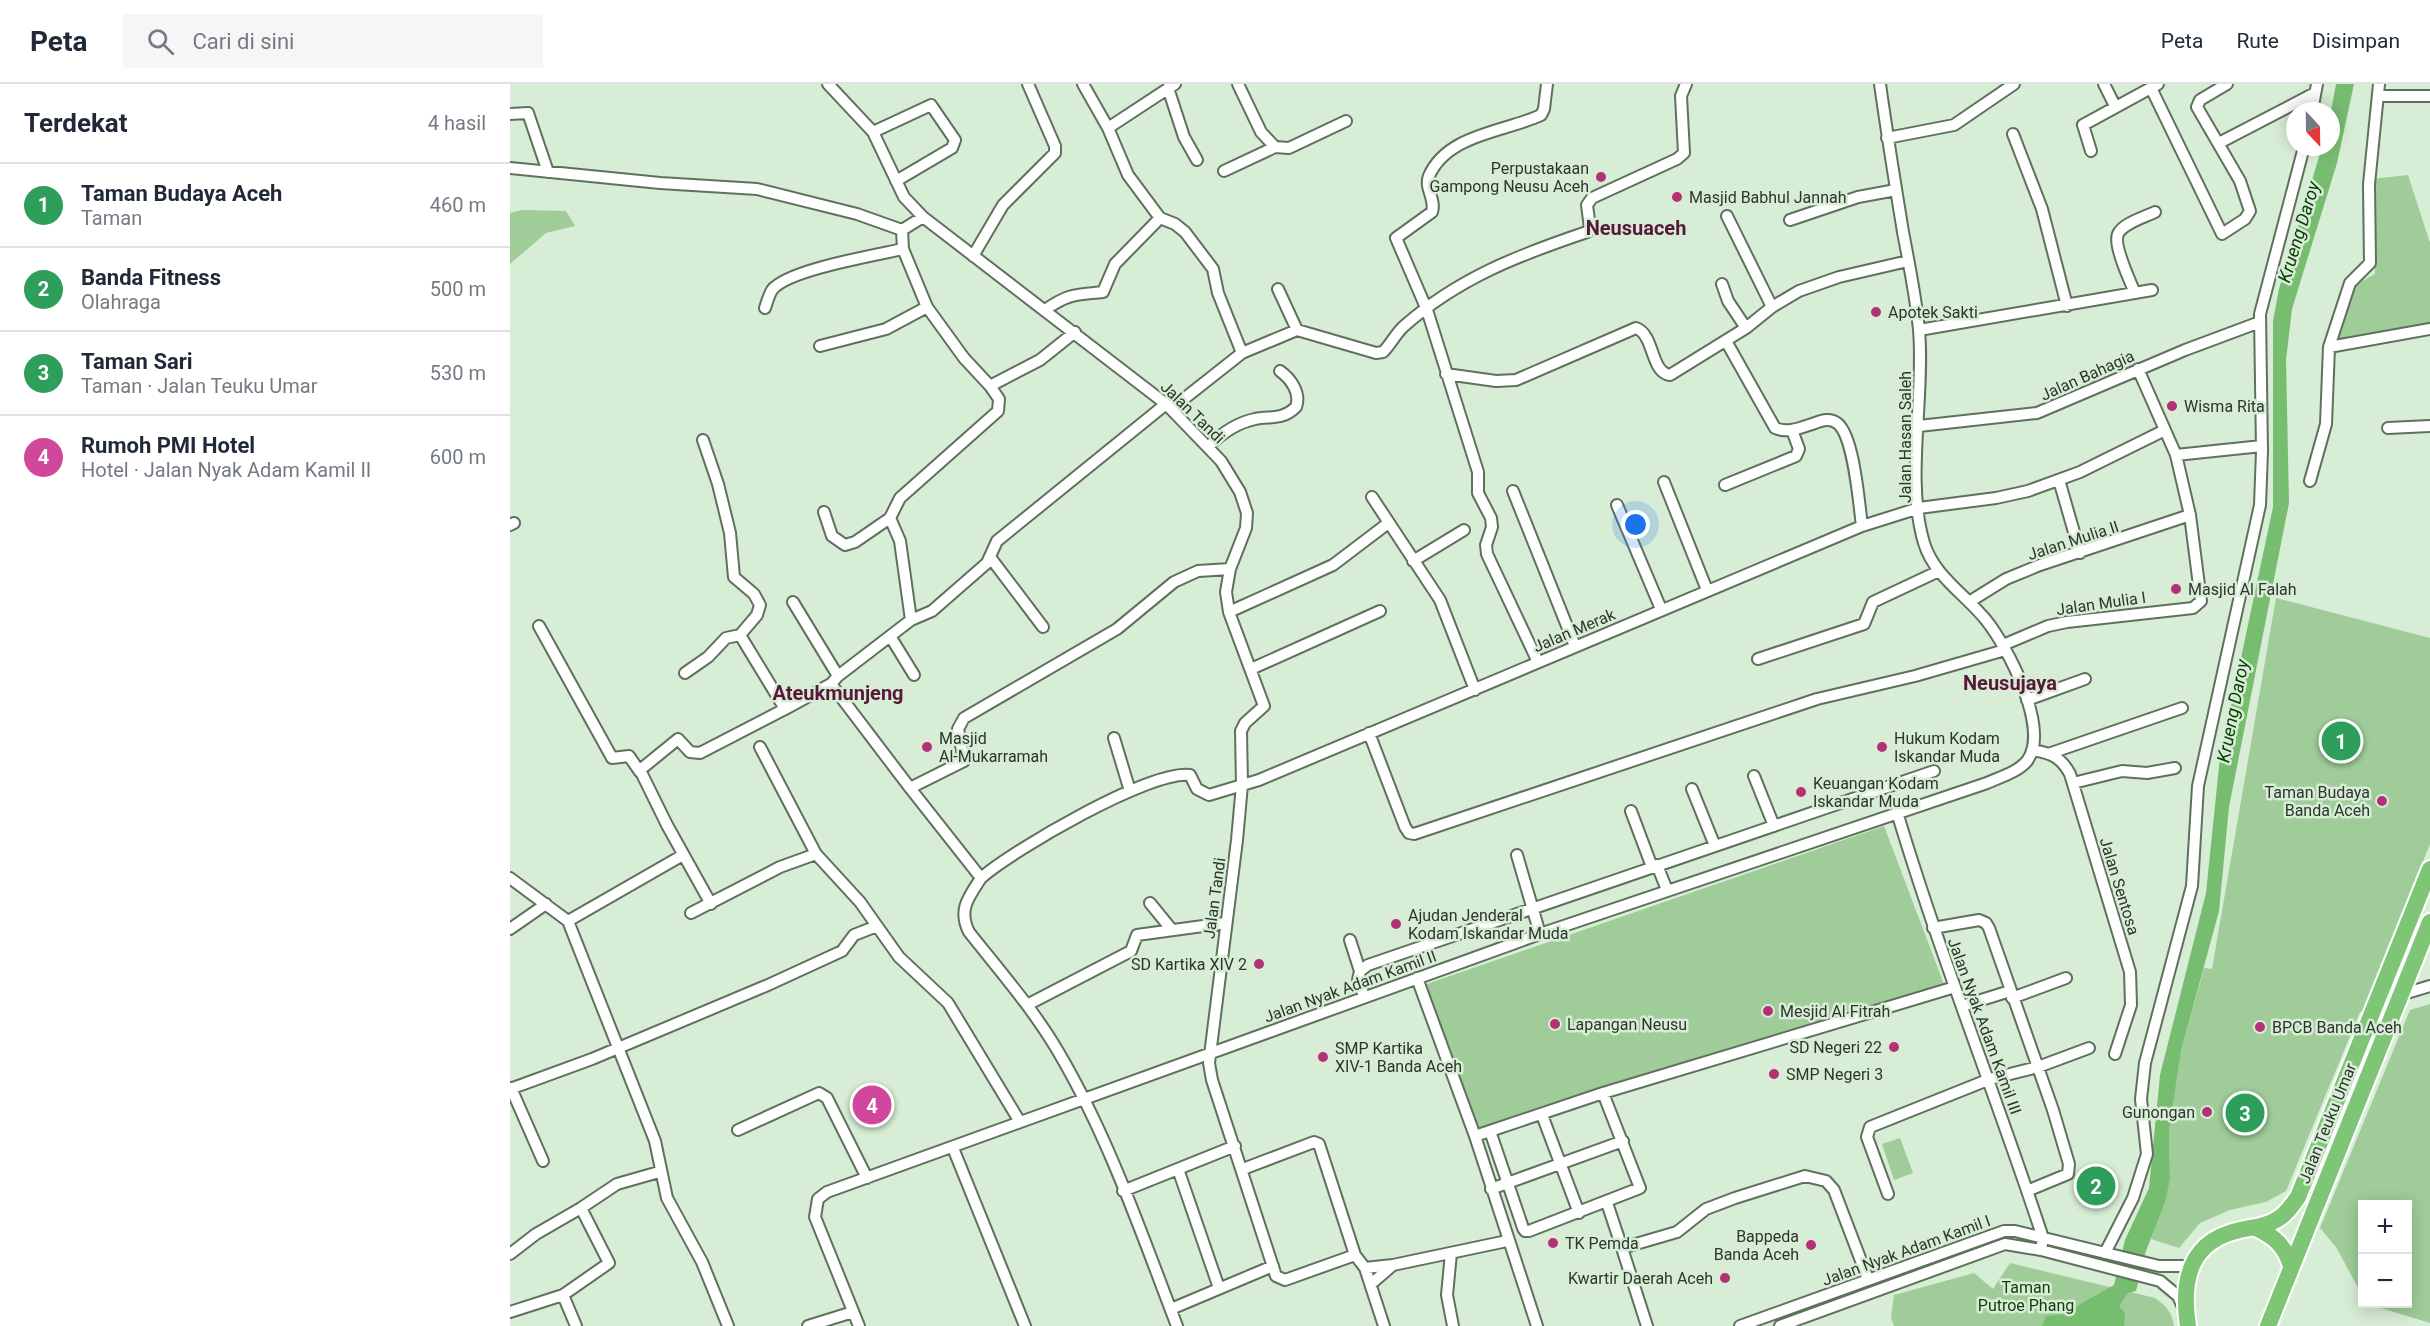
<!DOCTYPE html>
<html lang="id">
<head>
<meta charset="utf-8">
<style>
  body { margin:0; font-family:Roboto,sans-serif; background:#f6f6f7; color:#1f2937 }
  .controls { position:absolute; right:18px; bottom:18px; display:grid; overflow:hidden; border-radius:0px; box-shadow:0 3px 15px #0003 }
  .controls button { width:54px; height:54px; display:grid; place-items:center; padding:0; border:0; border-bottom:2px solid #e0e1e3; background:#fff; color:#1f2937; font:30px sans-serif }
  .compass { position:absolute; left:1776px; top:18px; width:54px; height:54px; border-radius:50%; background:#fff; box-shadow:0 3px 15px #0003; rotate:158deg }
  .you { position:absolute; left:1126px; top:441px; width:21px; height:21px; margin:-15px; border:4px solid #fff; border-radius:50%; background:#1a73e8; box-shadow:0 0 0 9px #1a73e833 }
  .badge { display:grid; place-items:center; width:39px; height:39px; border-radius:50%; background:#d93025; color:#fff; font-size:20px; font-weight:700 }
  .pin { position:absolute; translate:-50% -50%; border:3px solid #fff; box-shadow:0 2px 6px #0006 }
  .list { margin:0; padding:0; list-style:none }
  h2 { display:flex; justify-content:space-between; align-items:center; height:78px; margin:0; padding:0 24px; font-size:26px }
  h2 small { font-size:20px; font-weight:400; color:#747a83 }
  .list li { display:grid; grid-template-columns:39px 1fr auto; gap:18px; align-items:center; box-sizing:border-box; height:84px; padding:0 24px; border-top:2px solid #e0e1e3 }
  .list b { display:block; font-size:22px; white-space:nowrap }
  .list p { margin:0; font-size:20px; white-space:nowrap; color:#747a83 }
  .list em { font-size:20px; font-style:normal; color:#747a83 }
  .icon { flex:none; width:33px; height:33px; fill:none; stroke:currentColor; stroke-width:2; stroke-linecap:round; stroke-linejoin:round }
  .map { position:relative; flex:none; width:1920px; height:1242px; overflow:hidden }
  header { display:flex; align-items:center; gap:36px; box-sizing:border-box; height:84px; padding:0 30px; background:#fff; border-bottom:2px solid #e0e1e3 }
  header strong { font-size:28px }
  nav { display:flex; gap:33px; margin-inline-start:auto; font-size:21px }
  .search { width:420px; height:54px; background:#f6f6f7; display:flex; align-items:center; gap:15px; box-sizing:border-box; padding:0 21px; border-radius:0px; color:#747a83; font-size:22px }
  main { display:flex }
  aside { flex:1; background:#fff }
  .map>svg:first-child { display:block }
</style>
</head>
<body>
<header>
<strong>Peta</strong>
<div class="search"><svg class="icon" aria-label="search" viewBox="0 0 24 24"><circle cx="10" cy="10" r="6"/><path d="M15 15l6 6"/></svg>Cari di sini</div>
<nav><a>Peta</a><a>Rute</a><a>Disimpan</a></nav>
</header>
<main>
<aside>
<h2>Terdekat<small>4 hasil</small></h2>
<ul class="list">
<li><span class="badge" style="background:#2e9e5b">1</span><div><b>Taman Budaya Aceh</b><p>Taman</p></div><em>460 m</em></li>
<li><span class="badge" style="background:#2e9e5b">2</span><div><b>Banda Fitness</b><p>Olahraga</p></div><em>500 m</em></li>
<li><span class="badge" style="background:#2e9e5b">3</span><div><b>Taman Sari</b><p>Taman · Jalan Teuku Umar</p></div><em>530 m</em></li>
<li><span class="badge" style="background:#d1479c">4</span><div><b>Rumoh PMI Hotel</b><p>Hotel · Jalan Nyak Adam Kamil II</p></div><em>600 m</em></li>
</ul>
</aside>
<div class="map">
<svg width="1920" height="1242" viewBox="0 0 1920 1242">
  <rect width="100%" height="100%" fill="#d8edd6"/>
  <!-- green -->
  <path fill="#9fcc99" d="M1898,91l22,68v89l-97,18 20,-64 22,-12 -3,-95z
    M12,126l44,1 9,15 -29,7 -36,31v-51z
    M1766,514l154,40v206l-67,168h-3l-74,179 -20,11 -36,8 -30,13 -21,25 -28,-9 19,-60 -1,-48 5,-36 7,-44 23,-83 8,1z
    M1374,742l61,161 -473,150 -51,-151z
    M1920,920v319l-62,-19h40v-100h-46v91l-26,-48 -16,-19 90,-218z
    M1390,1054l13,35 -19,7 -12,-36z
    M1500,1179l145,35c11,8 17,14 19,28h-280l-3,-8 3,-23 80,-22 19,16z"/>
  <!-- water -->
  <path fill="#77bd70" d="M1826,0h18l-17,79 -45,146 -6,51 3,143 -60,304 -10,104 -38,140 -12,80 1,48 -5,23 -19,49 -10,40 -8,2 -9,13 6,7 -1,13h-82l4,-10 17,-2 51,-29 11,-45 24,-52 11,-113 46,-182 14,-136 53,-250v-186l6,-32 43,-142h9v-36z"/>
  <g fill="none" stroke-linecap="round" stroke-linejoin="round">
    <defs>
      <path id="minor" d="M318,0l45,48 31,65 19,20 243,187 55,57 19,31 7,21 -1,15 -16,41 -4,23 3,20 35,94 -19,17 -4,8 1,54 -5,55 -28,223 3,17 64,196 9,4 70,-25
        M573,0l25,44 20,47 32,43 15,6 10,8 28,37 5,24 24,60
        M728,0l23,48 14,15 14,1 57,-27
        M1594,0l11,22
        M658,4l16,49 13,23
        M1641,4l71,146 23,-15 5,-8 -10,-30 -43,-74 3,-7 27,-16
        M1868,12h52
        M1802,27l5,-27
        M0,30l18,-1 20,59
        M598,44l67,-44
        M363,48l58,-27 24,35 -3,8 -56,33
        M1503,50l29,75 25,97
        M1377,54l67,-13 60,-41
        M1709,59l96,-50
        M1581,67l-8,-26 75,-41
        M0,84l150,15 97,6 100,25 45,16 21,-13
        M714,87l51,-24
        M1217,132l45,91
        M1280,136l68,-23 38,-7
        M392,146l1,19 24,58 37,51 26,28 50,-26 35,-28
        M463,172l30,-51 52,-52v-7l-27,-62
        M1212,200l6,17 18,27
        M768,205l19,41
        M1625,209c-5,-12 -22,-48 -17,-59 5,-11 27,-17 37,-22
        M255,224c2,-6 4,-13 7,-18 15,-20 104,-35 131,-41
        M535,226c24,-17 31,-15 58,-18l12,-28 45,-46
        M1409,246l233,-40
        M1216,257l49,87c13,6 27,-1 40,-5 8,-3 15,-5 22,0 17,12 22,81 25,103
        M310,262l66,-17 41,-22
        M1819,263l101,-18
        M936,290l50,7 20,-1 120,-52c19,7 14,44 34,47l76,-47 26,-21 27,-16 40,-14 69,-16
        M661,325l71,-56 55,-23 79,23 7,-1c7,-7 12,-17 20,-25 55,-49 116,-72 184,-95l3,-4 -3,-23 5,-7 85,-39 7,-6 -3,-57 5,-12
        M1409,342l118,-13 148,-63 75,-28
        M1878,344l42,-2
        M699,362c13,-13 27,-23 46,-27 16,-3 28,1 41,-12 5,-14 -5,-28 -16,-36
        M1666,371l86,-9
        M1549,396l21,73
        M1800,397l16,-57 3,-77 21,-64 20,-20 -1,-79 10,-100
        M1154,398l43,108
        M1215,401l71,-29 3,-7 -7,-19
        M1003,407l62,155
        M862,413l68,103 35,90
        M1107,421l44,104
        M314,428l8,24 13,9 10,-3 35,-24
        M0,441l4,-2
        M480,473l53,70
        M903,477l51,-31
        M283,518l45,74
        M1459,518l37,-23 34,-14 150,-50
        M719,528l104,-47 54,-41
        M401,536l-11,-79 -10,-23 10,-20 98,-87 1,-12 -9,-13
        M29,542l72,130 1,2 17,-2 11,16
        M230,551l45,74 46,-25
        M380,552l24,39
        M1493,561l45,-19 19,-4 126,-14 8,-7 -11,-86 -14,-60 -38,-86
        M1248,575l106,-35 9,-22 66,-31
        M1028,578l-51,-108 -1,-9 6,-18 -1,-9 -13,-25v-21l-51,-162 -31,-72 36,-26c4,-13 -8,-24 -3,-36 18,-42 76,-44 112,-61l3,-6 3,-25
        M741,585l129,-58
        M175,589l23,-16 18,-19 14,-3 17,-20 3,-10 -6,-11 -20,-17 -4,-44 -12,-49 -15,-44
        M1517,616l58,-21
        M859,649l36,94 4,6 5,1 403,-135 98,-23 90,-26
        M604,654l16,53
        M1522,666c19,3 29,7 38,24l60,198 1,33 -16,49
        M1541,669l131,-45
        M1244,692l20,50
        M1563,699l49,-12 25,2 28,-5
        M400,704l-79,-104 7,-8 73,-56 21,-9 55,-48 10,-22 169,-137
        M1182,705l23,57
        M1121,727l21,56
        M1387,728c43,144 99,283 146,426l-2,12
        M1007,771l23,79
        M1147,781l10,25
        M0,794l58,43 87,220 12,57 35,64 26,64
        M471,794c32,-28 169,-108 209,-103l7,14 12,6 50,-15 603,-254 57,-18 77,-10 32,-7 52,-19 85,-42
        M640,819l22,27
        M201,820l-44,-79 -27,-55 38,-31 12,13 10,1 85,-44
        M181,829l89,-46 36,-13
        M58,837l115,-66
        M367,842l22,31 49,46 72,119
        M1423,844l46,-8 7,3 3,5 64,182 16,54 -1,10 -41,17
        M0,845l36,-25
        M840,856l10,31
        M907,894l58,158 62,190
        M1890,911l30,-9
        M854,912l-6,-16 2,-9 8,-6 566,-194
        M1502,914l54,-20
        M517,921l104,-54 6,-16 88,-12
        M1452,922l48,-15
        M1,1004l32,73
        M0,1005l82,-30 176,-74 74,-34 12,-16 23,-9 -17,-24 -44,-48 -56,-107
        M1032,1031l37,98
        M228,1046l81,-37 8,5 40,80
        M980,1047l33,97 2,3h4l111,-43 -37,-95
        M965,1052l128,-43 352,-106
        M443,1064l72,178
        M668,1085l41,119
        M733,1085l71,-27 5,2 36,111 10,13 19,58
        M981,1105l132,-48
        M613,1107l112,-45
        M1378,1110l-21,-57 3,-10 120,-48 48,-12 51,-19
        M1097,1119l15,45
        M71,1124l36,-24 42,-12
        M941,1169l-4,42 6,31
        M1595,1169l28,-55 14,-44 -6,-55 4,-36 47,-177 6,-100 62,-281 2,-54 -2,-137 44,-167
        M0,1170l26,-20 45,-26 28,55 -46,32 -53,17
        M855,1184l28,-3 114,-24
        M861,1200l22,-19
        M53,1211l13,31
        M661,1225l102,-43
        M298,1242l45,-14
        M349,1242l-44,-109 3,-18 9,-7 713,-258 447,-151c13,-6 31,-11 40,-22 24,-32 -20,-115 -41,-141 -21,-26 -52,-44 -62,-77 -19,-63 1,-146 -5,-213 -3,-33 -10,-66 -16,-98 -8,-49 -16,-98 -23,-148
        M667,1242c-35,-91 -68,-188 -118,-273 -25,-43 -59,-82 -90,-121 -11,-22 -1,-34 12,-54l-71,-90 54,-27 -6,-32 6,-11 153,-89 57,-47 24,-11 32,-2
        M1137,1242l-25,-78 55,-16 29,-23 29,-11 70,-22 21,5 8,9 34,89
        M1230,1242l264,-95h11l144,35h32
        M1270,1242l225,-82 36,6 119,31 18,15 5,11"/>
      <path id="highway" d="M1746,1144c19,9 29,18 35,38
        M1678,1242c-7,-46 1,-85 52,-96 13,-3 25,-3 36,-10 10,-5 15,-14 22,-23l132,-328
        M1758,1242l162,-404"/>
    </defs>
    <!-- minor casing -->
    <use href="#minor" stroke="#5f715d" stroke-width="14"/>
    <!-- highway casing -->
    <use href="#highway" stroke="#fff" stroke-width="20"/>
    <!-- minor -->
    <use href="#minor" stroke="#fff" stroke-width="10"/>
    <!-- highway -->
    <use href="#highway" stroke="#7ec576" stroke-width="16"/>
  </g>
  <!-- markers -->
  <g fill="#b43077" stroke="#d8edd6" stroke-width="2">
    <circle cx="1091" cy="93" r="6"/>
    <circle cx="1167" cy="113" r="6"/>
    <circle cx="1366" cy="228" r="6"/>
    <circle cx="1662" cy="322" r="6"/>
    <circle cx="1666" cy="505" r="6"/>
    <circle cx="417" cy="663" r="6"/>
    <circle cx="1372" cy="663" r="6"/>
    <circle cx="1291" cy="708" r="6"/>
    <circle cx="1872" cy="717" r="6"/>
    <circle cx="886" cy="840" r="6"/>
    <circle cx="749" cy="880" r="6"/>
    <circle cx="1258" cy="927" r="6"/>
    <circle cx="1045" cy="940" r="6"/>
    <circle cx="1750" cy="943" r="6"/>
    <circle cx="1384" cy="963" r="6"/>
    <circle cx="813" cy="973" r="6"/>
    <circle cx="1264" cy="990" r="6"/>
    <circle cx="1697" cy="1028" r="6"/>
    <circle cx="1043" cy="1159" r="6"/>
    <circle cx="1301" cy="1161" r="6"/>
    <circle cx="1215" cy="1194" r="6"/>
  </g>
  <g text-anchor="middle" stroke-width="5" stroke-linejoin="round" paint-order="stroke">
    <!-- poi labels -->
    <g font-size="16" fill="#2d352c" stroke="#d8edd6" text-anchor="start">
      <text x="1079" y="90" text-anchor="end">Perpustakaan<tspan x="1079" dy="18">Gampong Neusu Aceh</tspan></text>
      <text x="1179" y="119">Masjid Babhul Jannah</text>
      <text x="1378" y="234">Apotek Sakti</text>
      <text x="1674" y="328">Wisma Rita</text>
      <text x="1678" y="511">Masjid Al Falah</text>
      <text x="429" y="660">Masjid<tspan x="429" dy="18">Al-Mukarramah</tspan></text>
      <text x="1384" y="660">Hukum Kodam<tspan x="1384" dy="18">Iskandar Muda</tspan></text>
      <text x="1303" y="705">Keuangan Kodam<tspan x="1303" dy="18">Iskandar Muda</tspan></text>
      <text x="1860" y="714" text-anchor="end">Taman Budaya<tspan x="1860" dy="18">Banda Aceh</tspan></text>
      <text x="898" y="837">Ajudan Jenderal<tspan x="898" dy="18">Kodam Iskandar Muda</tspan></text>
      <text x="737" y="886" text-anchor="end">SD Kartika XIV 2</text>
      <text x="1270" y="933">Mesjid Al Fitrah</text>
      <text x="1057" y="946">Lapangan Neusu</text>
      <text x="1762" y="949">BPCB Banda Aceh</text>
      <text x="1372" y="969" text-anchor="end">SD Negeri 22</text>
      <text x="825" y="970">SMP Kartika<tspan x="825" dy="18">XIV-1 Banda Aceh</tspan></text>
      <text x="1276" y="996">SMP Negeri 3</text>
      <text x="1685" y="1034" text-anchor="end">Gunongan</text>
      <text x="1289" y="1158" text-anchor="end">Bappeda<tspan x="1289" dy="18">Banda Aceh</tspan></text>
      <text x="1055" y="1165">TK Pemda</text>
      <text x="1203" y="1200" text-anchor="end">Kwartir Daerah Aceh</text>
    </g>
    <!-- street labels -->
    <g font-size="16" fill="#2d352c" stroke="#d8edd6">
      <text transform="translate(1577 291) rotate(-24)" y="6">Jalan Bahagia</text>
      <text transform="translate(683 328) rotate(44)" y="6">Jalan Tandi</text>
      <text transform="translate(1395 353) rotate(-90)" y="6">Jalan Hasan Saleh</text>
      <text transform="translate(1563 456) rotate(-18)" y="6">Jalan Mulia II</text>
      <text transform="translate(1591 519) rotate(-8)" y="6">Jalan Mulia I</text>
      <text transform="translate(1064 546) rotate(-23)" y="6">Jalan Merak</text>
      <text transform="translate(1610 802) rotate(73)" y="6">Jalan Sentosa</text>
      <text transform="translate(704 814) rotate(-82)" y="6">Jalan Tandi</text>
      <text transform="translate(840 902) rotate(-20)" y="6">Jalan Nyak Adam Kamil II</text>
      <text transform="translate(1475 942) rotate(70)" y="6">Jalan Nyak Adam Kamil III</text>
      <text transform="translate(1817 1039) rotate(-68)" y="6">Jalan Teuku Umar</text>
      <text transform="translate(1396 1166) rotate(-20)" y="6">Jalan Nyak Adam Kamil I</text>
    </g>
    <!-- park labels -->
    <g font-size="16" fill="#10400c" stroke="#d8edd6">
      <text x="1516" y="1209">Taman<tspan x="1516" dy="18">Putroe Phang</tspan></text>
    </g>
    <!-- water labels -->
    <g font-size="18" font-style="italic" fill="#093b06" stroke="#d8edd6">
      <text transform="translate(1789 148) rotate(-73)" y="6">Krueng Daroy</text>
      <text transform="translate(1723 627) rotate(-79)" y="6">Krueng Daroy</text>
    </g>
    <!-- quarter labels -->
    <g font-size="20" font-weight="bold" fill="#581939" stroke="#d8edd6">
      <text x="1126" y="151">Neusuaceh</text>
      <text x="1500" y="606">Neusujaya</text>
      <text x="328" y="616">Ateukmunjeng</text>
    </g>
  </g>
</svg>
<div class="controls">
<button>+</button>
<button>−</button>
</div>
<svg class="compass" viewBox="-18 -18 36 36"><path d="M0-13l5 13h-10z" fill="#e53935"/><path d="M0 13l5-13h-10z" fill="#747a83"/></svg>
<div class="you"></div>
<div class="pin badge" style="left:1831px;top:657px;background:#2e9e5b">1</div>
<div class="pin badge" style="left:1586px;top:1102px;background:#2e9e5b">2</div>
<div class="pin badge" style="left:1735px;top:1029px;background:#2e9e5b">3</div>
<div class="pin badge" style="left:362px;top:1021px;background:#d1479c">4</div>
</div>
</main>
</body>
</html>
